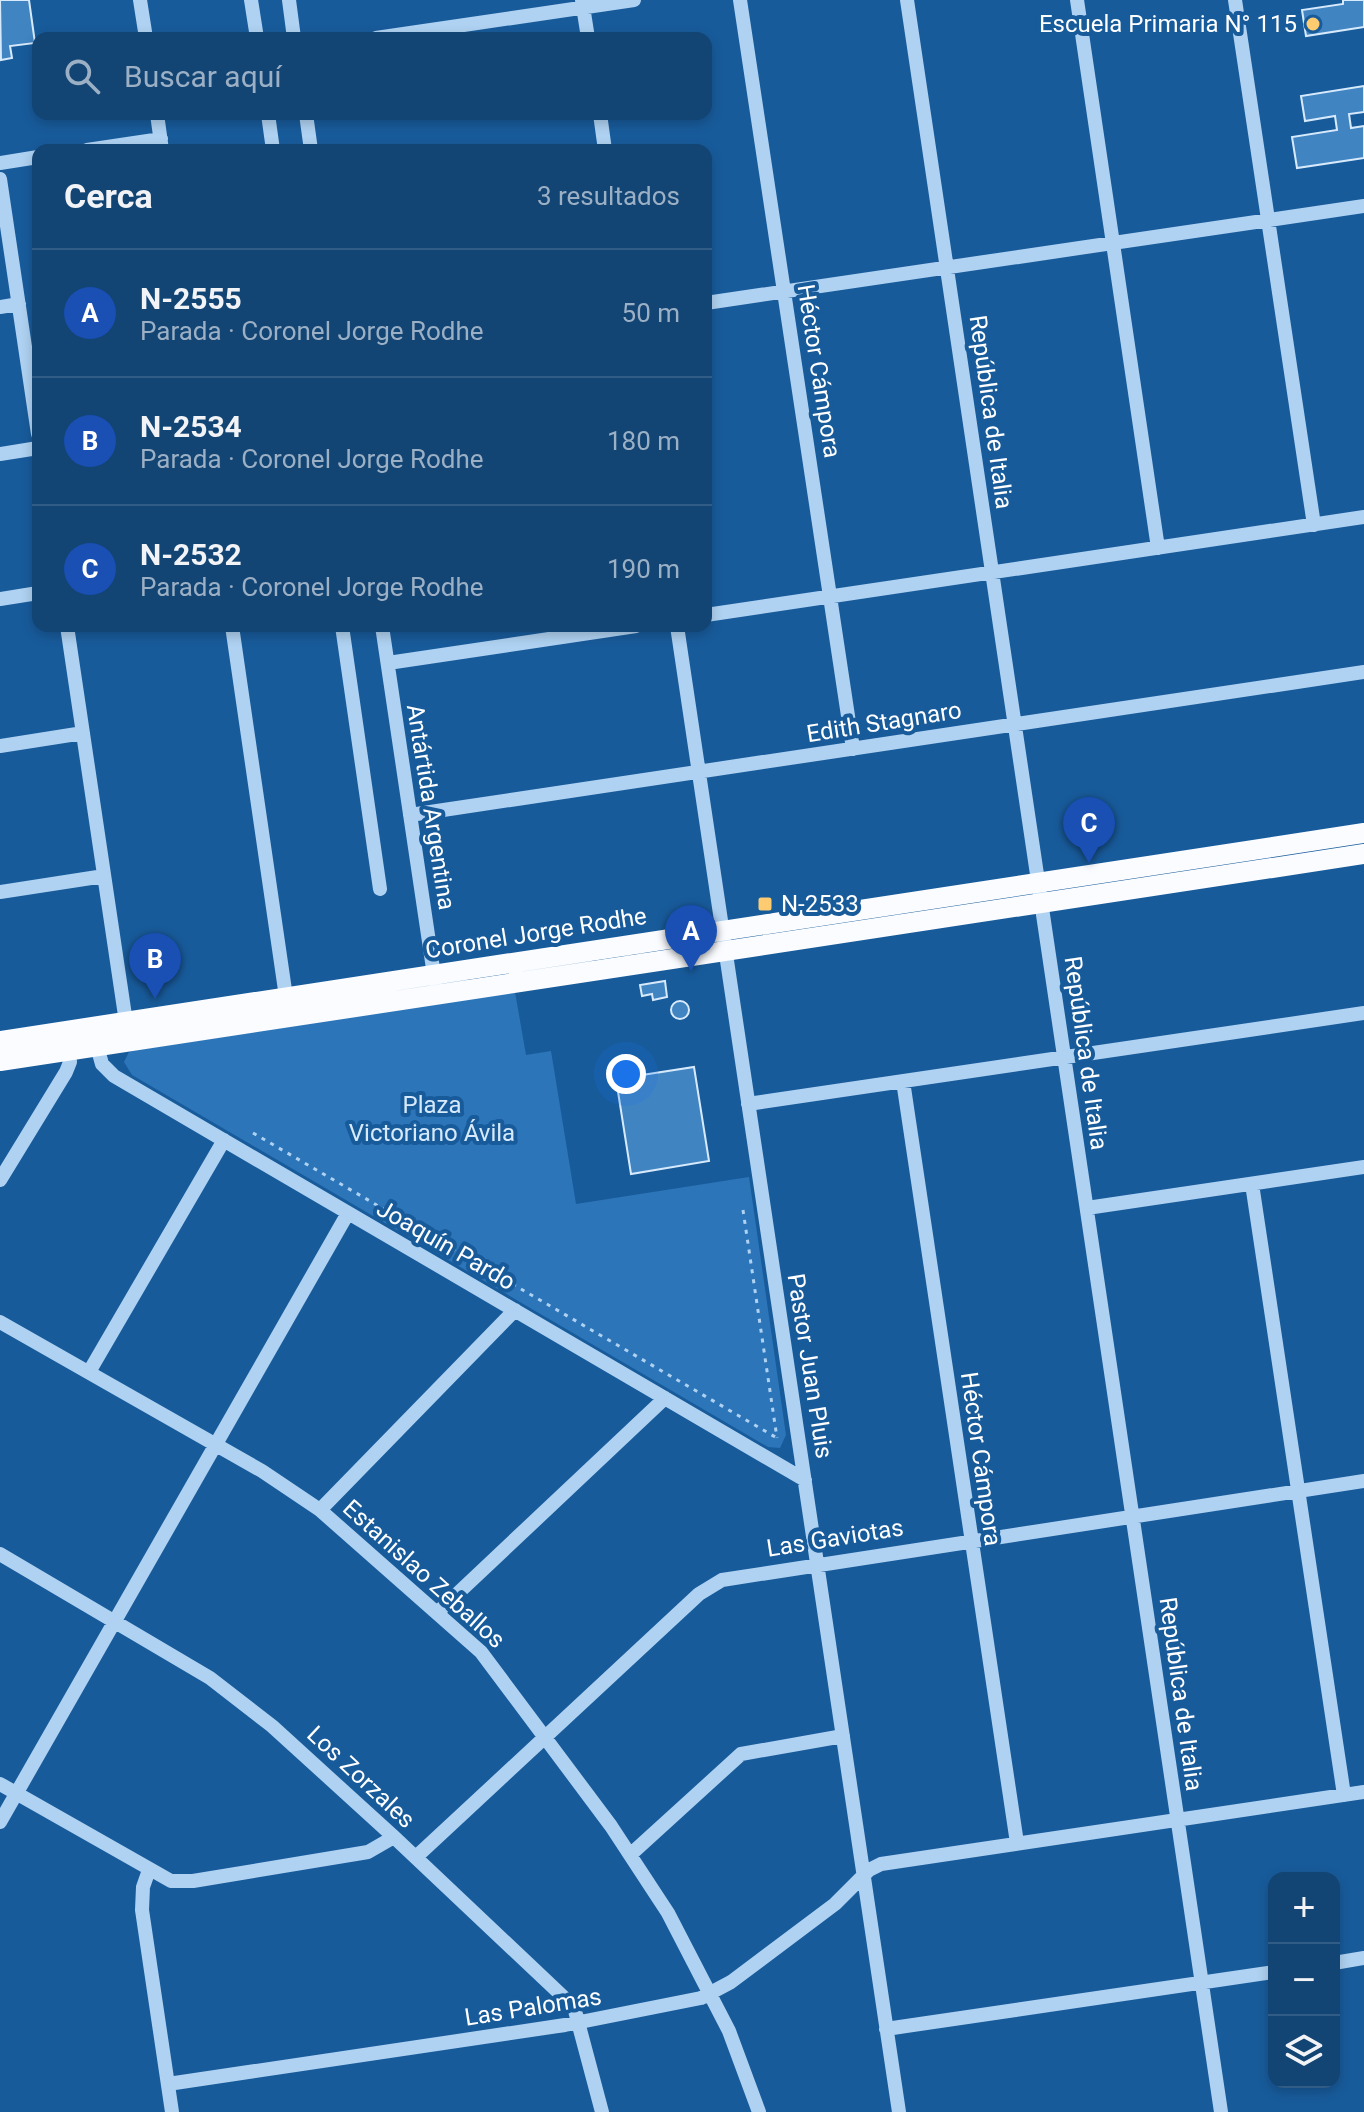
<!DOCTYPE html>
<html lang="es">
<head>
<meta charset="utf-8">
<style>
  body { margin:0; font-family:Roboto,sans-serif; background:#1b4b79; color:#f1f3f6 }
  .controls { position:absolute; right:24px; bottom:24px; display:grid; overflow:hidden; border-radius:16px; box-shadow:0 4px 12px #0003 }
  .controls button { width:72px; height:72px; display:grid; place-items:center; padding:0; border:0; border-bottom:2px solid #315c86; background:#124474; color:#f1f3f6; font:40px sans-serif }
  .you { position:absolute; left:626px; top:1074px; width:28px; height:28px; margin:-20px; border:6px solid #fff; border-radius:50%; background:#1a73e8; box-shadow:0 0 0 12px #1a73e833 }
  .badge { display:grid; place-items:center; width:52px; height:52px; border-radius:50%; background:#e69b98; color:#fff; font-size:26px; font-weight:700 }
  .pin { position:absolute; translate:-50% -66px; filter:drop-shadow(0 2px 4px #0008) }
  .pin::after { content:''; position:absolute; top:42px; width:28px; height:24px; background:inherit; clip-path:polygon(0 0,100% 0,50% 100%) }
  .list { margin:0; padding:0; list-style:none }
  h2 { display:flex; justify-content:space-between; align-items:center; height:104px; margin:0; padding:0 32px; font-size:34px }
  h2 small { font-size:26px; font-weight:400; color:#9cb0c5 }
  .list li { display:grid; grid-template-columns:52px 1fr auto; gap:24px; align-items:center; box-sizing:border-box; height:128px; padding:0 32px; border-top:2px solid #315c86 }
  .list b { display:block; font-size:30px; white-space:nowrap }
  .list p { margin:0; font-size:26px; white-space:nowrap; color:#9cb0c5 }
  .list em { font-size:26px; font-style:normal; color:#9cb0c5 }
  .icon { flex:none; width:44px; height:44px; fill:none; stroke:currentColor; stroke-width:2; stroke-linecap:round; stroke-linejoin:round }
  .map { position:relative; flex:none; width:1364px; height:2112px; overflow:hidden }
  .search { position:absolute; background:#124474; box-shadow:0 4px 12px #0003; left:32px; top:32px; width:680px; height:88px; display:flex; align-items:center; gap:20px; box-sizing:border-box; padding:0 28px; border-radius:16px; color:#9cb0c5; font-size:30px }
  .panel { position:absolute; background:#124474; box-shadow:0 4px 12px #0003; left:32px; top:144px; width:680px; height:488px; border-radius:16px }
  .map>svg:first-child { display:block }
</style>
</head>
<body>
<div class="map">
<svg width="1364" height="2112" viewBox="0 0 1364 2112">
  <rect width="100%" height="100%" fill="#185b9b"/>
  <!-- green -->
  <path fill="#2c75b9" d="M515,992l11,63 25,-4 25,153 173,-27 37,258 -6,13 -12,-1 -636,-372 -8,-13 5,-10 7,-2z"/>
  <!-- building -->
  <path fill="#4184c2" stroke="#d7eafc" stroke-width="2" d="M0,0h29l6,43 -25,3 2,12 -11,2z
    M1343,0h21v27l-58,9 -4,-26 41,-6z
    M1364,86v26l-15,2 2,14 13,-2v32l-67,10 -5,-31 45,-7 -2,-14 -30,5 -4,-25z
    M665,981l2,16 -14,3 -1,-6 -10,2 -2,-11z
    M671 1010a9 9 0 1 1 18 0a9 9 0 1 1-18 0Z
    M694,1067l15,94 -78,13 -15,-95z"/>
  <g fill="none" stroke-linecap="round" stroke-linejoin="round">
    <!-- path -->
    <path stroke="#afd2f2" stroke-width="3" stroke-dasharray="4 6" stroke-linecap="butt" d="M253,1133l524,305
      M743,1210l34,228"/>
    <!-- minor -->
    <path stroke="#afd2f2" stroke-width="14" d="M140,0l6,38
      M251,0l6,38
      M289,0l5,38
      M582,0l6,38
      M740,0l113,749
      M907,0l314,2112
      M1077,0l81,548
      M1235,0l79,525
      M376,38l258,-38
      M157,114l5,36
      M268,114l5,36
      M306,114l5,36
      M600,114l5,36
      M87,150l74,-11
      M0,163l38,-6
      M0,179l38,255
      M706,303l658,-97
      M0,307l19,-3
      M0,454l38,-6
      M0,599l38,-6
      M706,615l658,-98
      M67,626l60,403
      M232,626l54,371
      M342,626l38,263
      M382,626l53,356
      M677,626l222,1486
      M388,663l248,-37
      M0,746l83,-13
      M410,815l954,-143
      M0,892l104,-16
      M95,1039l7,25 12,12 691,404
      M903,1081l114,762
      M748,1104l616,-91
      M0,1180l66,-108 4,-10 -2,-18
      M1252,1184l92,611
      M1087,1208l277,-41
      M0,1322l262,149 58,39 161,142 130,174 57,87 61,118 30,81
      M89,1372l135,-232
      M320,1510l195,-200
      M0,1554l210,124 62,48 122,111 180,170 28,105
      M439,1611l226,-213
      M0,1784l171,97h22l175,-29 26,-15
      M0,1822l348,-609
      M630,1855l111,-101 102,-18
      M416,1857l283,-263 23,-14 642,-99
      M149,1870l-6,17 -1,23 30,202
      M1334,1963l30,-5
      M886,2029l388,-57
      M168,2084l397,-59 136,-27 30,-16 104,-78 34,-34 12,-6 483,-72"/>
    <!-- major -->
    <path stroke="#fafcff" stroke-width="20" d="M0,1041l1364,-208
      M0,1061l1364,-207"/>
  </g>
  <!-- markers -->
  <g fill="#ffcb70" stroke="#185b9b" stroke-width="3">
    <circle cx="1313" cy="24" r="8"/>
    <rect x="757" y="896" width="16" height="16" rx="4"/>
  </g>
  <g text-anchor="middle" stroke-width="8" stroke-linejoin="round" paint-order="stroke">
    <!-- poi labels -->
    <g font-size="24" fill="#fff" stroke="#185b9b" text-anchor="end">
      <text x="1297" y="32">Escuela Primaria N° 115</text>
      <text x="781" y="912" text-anchor="start">N-2533</text>
    </g>
    <!-- street labels -->
    <g font-size="24" fill="#fff" stroke="#185b9b">
      <text transform="translate(819 371) rotate(81)" y="8">Héctor Cámpora</text>
      <text transform="translate(991 412) rotate(82)" y="8">República de Italia</text>
      <text transform="translate(884 722) rotate(-9)" y="8">Edith Stagnaro</text>
      <text transform="translate(431 807) rotate(81)" y="8">Antártida Argentina</text>
      <text transform="translate(536 933) rotate(-9)" y="8">Coronel Jorge Rodhe</text>
      <text transform="translate(1086 1053) rotate(82)" y="8">República de Italia</text>
      <text transform="translate(446 1245) rotate(30)" y="8">Joaquín Pardo</text>
      <text transform="translate(810 1366) rotate(81)" y="8">Pastor Juan Pluis</text>
      <text transform="translate(981 1459) rotate(82)" y="8">Héctor Cámpora</text>
      <text transform="translate(835 1538) rotate(-9)" y="8">Las Gaviotas</text>
      <text transform="translate(424 1574) rotate(42)" y="8">Estanislao Zeballos</text>
      <text transform="translate(1181 1694) rotate(82)" y="8">República de Italia</text>
      <text transform="translate(361 1777) rotate(43)" y="8">Los Zorzales</text>
      <text transform="translate(533 2007) rotate(-9)" y="8">Las Palomas</text>
    </g>
    <!-- park labels -->
    <g font-size="24" fill="#d7eafc" stroke="#185b9b">
      <text x="432" y="1113">Plaza<tspan x="432" dy="28">Victoriano Ávila</tspan></text>
    </g>
  </g>
</svg>
<div class="controls">
<button>+</button>
<button>−</button>
<button><svg class="icon" aria-label="layers" viewBox="0 0 24 24"><path d="M12 4l9 5-9 5-9-5zM3 14l9 5 9-5"/></svg></button>
</div>
<div class="you"></div>
<div class="pin badge" style="left:691px;top:971px;background:#1a4fb4">A</div>
<div class="pin badge" style="left:155px;top:999px;background:#1a4fb4">B</div>
<div class="pin badge" style="left:1089px;top:863px;background:#1a4fb4">C</div>
<div class="search"><svg class="icon" aria-label="search" viewBox="0 0 24 24"><circle cx="10" cy="10" r="6"/><path d="M15 15l6 6"/></svg>Buscar aquí</div>
<section class="panel">
<h2>Cerca<small>3 resultados</small></h2>
<ul class="list">
<li><span class="badge" style="background:#1a4fb4">A</span><div><b>N-2555</b><p>Parada · Coronel Jorge Rodhe</p></div><em>50 m</em></li>
<li><span class="badge" style="background:#1a4fb4">B</span><div><b>N-2534</b><p>Parada · Coronel Jorge Rodhe</p></div><em>180 m</em></li>
<li><span class="badge" style="background:#1a4fb4">C</span><div><b>N-2532</b><p>Parada · Coronel Jorge Rodhe</p></div><em>190 m</em></li>
</ul>
</section>
</div>
</body>
</html>
